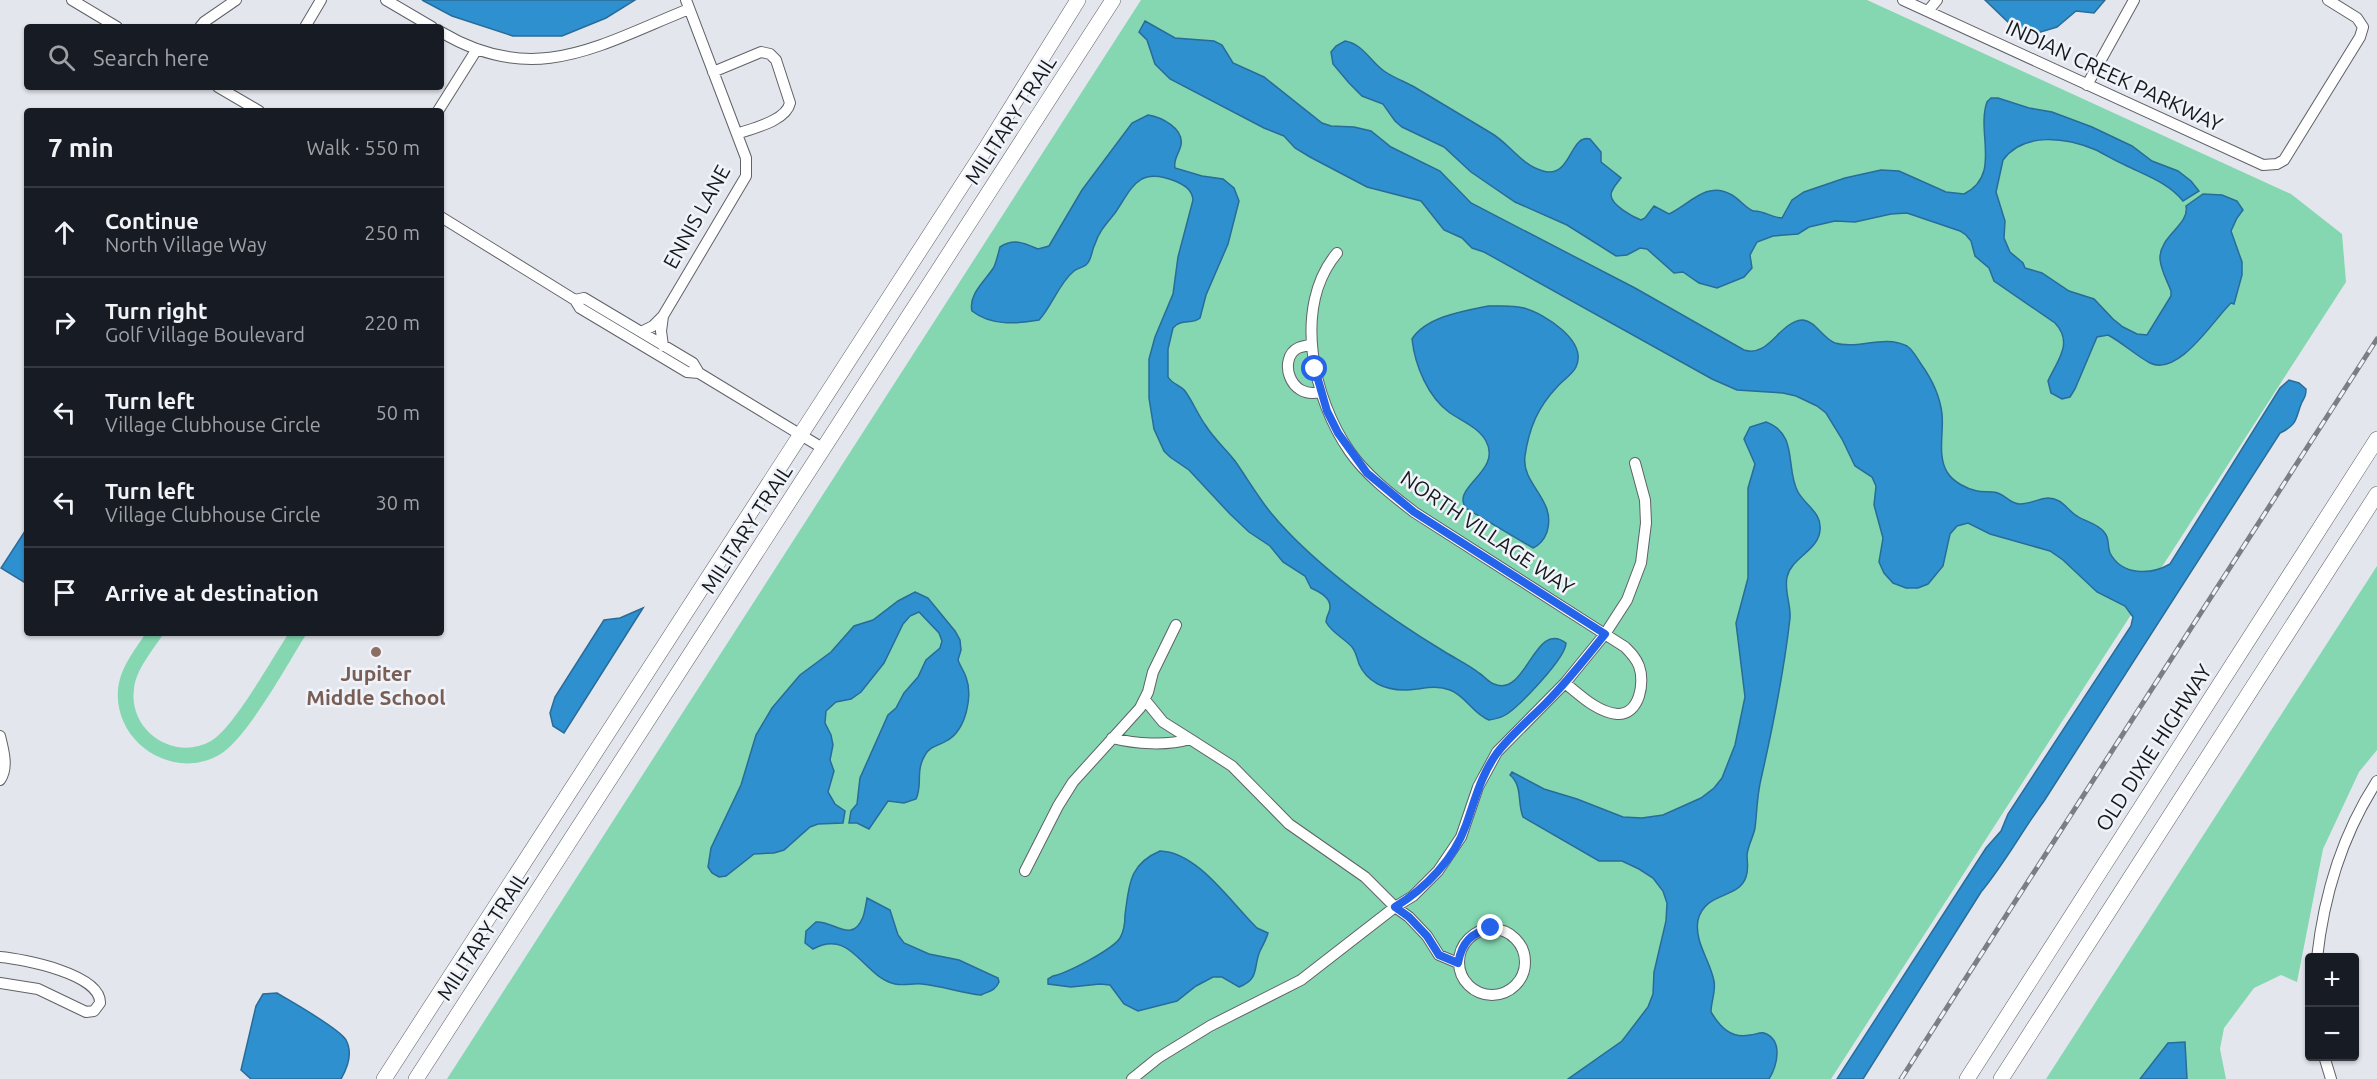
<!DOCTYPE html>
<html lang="en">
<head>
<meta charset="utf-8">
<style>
  body { margin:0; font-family:Ubuntu,sans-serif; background:#20242c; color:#f1f3f6 }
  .controls { position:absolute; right:18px; bottom:18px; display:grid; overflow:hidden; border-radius:6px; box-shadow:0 2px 4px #0004 }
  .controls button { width:54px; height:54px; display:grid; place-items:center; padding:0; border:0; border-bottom:2px solid #363941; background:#171b24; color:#f1f3f6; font:30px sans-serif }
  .stop { position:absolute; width:18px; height:18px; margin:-14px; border:4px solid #2563eb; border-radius:50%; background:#fff }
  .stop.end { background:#2563eb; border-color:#fff; box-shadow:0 2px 6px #0008 }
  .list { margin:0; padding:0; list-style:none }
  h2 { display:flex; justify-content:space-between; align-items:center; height:78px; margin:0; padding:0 24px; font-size:26px }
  h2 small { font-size:20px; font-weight:400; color:#9ea1a6 }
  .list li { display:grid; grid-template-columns:39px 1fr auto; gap:18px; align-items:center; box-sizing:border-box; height:90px; padding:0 24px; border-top:2px solid #363941 }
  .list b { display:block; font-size:22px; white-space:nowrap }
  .list p { margin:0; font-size:20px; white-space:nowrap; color:#9ea1a6 }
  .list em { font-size:20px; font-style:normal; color:#9ea1a6 }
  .icon { flex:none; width:33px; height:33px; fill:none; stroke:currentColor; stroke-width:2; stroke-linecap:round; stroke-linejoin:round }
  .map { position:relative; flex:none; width:2377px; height:1079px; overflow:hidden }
  .search { position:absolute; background:#171b24; box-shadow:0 2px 4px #0004; left:24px; top:24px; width:420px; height:66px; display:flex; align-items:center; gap:15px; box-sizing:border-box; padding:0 21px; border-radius:6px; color:#9ea1a6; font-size:22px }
  .panel { position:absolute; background:#171b24; box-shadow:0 2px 4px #0004; left:24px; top:108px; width:420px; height:528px; border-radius:6px }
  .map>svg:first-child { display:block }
</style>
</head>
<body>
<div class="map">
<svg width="2377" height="1079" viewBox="0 0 2377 1079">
  <rect width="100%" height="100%" fill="#e3e6ed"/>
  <!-- green -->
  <path fill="#84d7b0" d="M1141,0h726l424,194 51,40 4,48 -515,797h-1384z
    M2377,566v184l-18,22 -36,77 -26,133 -16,-7 -27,13 -30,40 -4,21 6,30h-180z
    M146,633h18c-11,17 -28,36 -30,56 -6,42 41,73 77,52 22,-12 62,-84 78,-108h18c-19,30 -60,106 -88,122 -46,26 -105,-12 -101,-65 2,-22 16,-39 28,-57z"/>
  <!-- water -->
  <path fill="#2f90cf" stroke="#286c99" stroke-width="1.5" d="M422,0h213l-29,18 -44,18h-49l-61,-20z
    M1985,0h120l-11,13 -18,-2 -19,16 -23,7 -26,-12z
    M1145,21l30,17 39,3 8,4 11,18 31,14 58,46 9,3 23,1 17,4 20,16 49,24 31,32 164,85 109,62c25,8 35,-28 58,-30 13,0 21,19 33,23 23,7 48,-9 72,3 6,4 10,12 14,18 10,14 19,32 21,50 2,18 -5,41 5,58 6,10 20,17 30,19 8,2 16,-1 23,3 7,3 11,10 20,10 15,0 24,-11 39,-3 7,4 11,11 18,15 9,6 20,7 27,16 6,6 3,14 6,21 12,23 41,22 60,11l110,-176 9,-8 10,3 7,6c0,6 -1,8 -4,13 -7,16 -3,22 -22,31l-236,368c-22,30 -39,62 -63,91l-118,187h-26l149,-231 15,-17 7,-17 123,-188 2,-9 -8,-11 -28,-14 -34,-32 -13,-9 -60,-17 -22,-11 -11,3 -7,8 -7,32 -15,18 -10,4h-12l-13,-5 -9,-10 -5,-11 4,-24 -9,-33 2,-19 -4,-9 -17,-11 -13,-27 -16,-26 -9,-7 -21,-10 -13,-3 -46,-3 -25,-11 -228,-127 -12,-4 -10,-10 -18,-8 -23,-29 -54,-14 -57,-30 -15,-9 -11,-12 -20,-8 -94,-49 -15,-15 -8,-24 -8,-8z
    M1345,41c18,3 25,20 39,30 10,7 22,11 32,17 25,15 50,30 75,45 19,11 30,32 52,38 29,8 26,-37 47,-32l11,13v10l20,16c-3,4 -10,11 -10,17 0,10 22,22 30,25l4,-2 9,-12 15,8c20,-9 37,-33 61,-20 9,4 14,13 23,17 11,-1 18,7 29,7l10,-18 12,-8 41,-14 36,-8 18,1 47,21 18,2c38,-19 12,-61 23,-92l4,-4h7l31,10 23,4 40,15 40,19 20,15 26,10 13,10 8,10 -16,10c-14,-18 -38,-26 -58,-36 -10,-4 -19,-10 -29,-15 -29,-12 -72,-19 -93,10l-7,32 9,29 -1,17 6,14 13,11 2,5 17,5 27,18 25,8 19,20 10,8 14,7 10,1 24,-39v-5c-4,-11 -10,-20 -11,-32 -1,-23 30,-34 26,-53l17,-12 19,1 15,6 6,9 -6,8 -6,13 11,31v13l-8,29 -3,-1c-17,16 -52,74 -81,60 -15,-8 -27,-20 -42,-28l-11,2 -22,52 -5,8 -8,2 -11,-6 -3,-12c9,-20 26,-38 7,-58l-61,-42 -5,-13 -14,-12 -4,-15 -5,-6 -6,-4 -53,-18 -16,1 -36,8 -20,-1 -26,6 -11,7 -25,2 -16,6 -7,13 2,13 -8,9 -27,11 -18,-5 -16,-11 -9,1 -27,-24 -7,-1 -13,7 -11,1 -49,-31 -52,-23 -44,-30 -27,-25 -42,-20 -7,-6 -12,-17 -21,-8 -13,-13 -16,-19 -2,-12 5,-6z
    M1148,115c13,2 36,13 33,30 -2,9 -8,14 -6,23l27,8 21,3 11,9 5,13 -11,43 -22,51 -6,23c-8,7 -19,0 -27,10l-5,21v28c4,7 12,8 17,14 8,11 13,24 21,35 8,13 20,23 29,35 12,17 23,36 36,52 43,52 116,104 174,139 11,7 24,13 34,21 5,3 9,9 15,11 33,14 40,-65 72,-41 0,15 -46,62 -59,71 -6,4 -11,5 -18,6 -16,-6 -23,-24 -39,-30 -16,-6 -30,0 -46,0 -19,0 -37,-8 -45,-26 -2,-6 -3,-12 -7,-17 -8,-9 -20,-14 -26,-25 0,-4 2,-7 3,-10 5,-13 -9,-20 -18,-24l-6,-12 -22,-14 -13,-16 -21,-14 -19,-18 -41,-44 -19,-13 -6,-6 -10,-22 -5,-31v-39l6,-22 18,-43 5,-37 15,-57c-1,-11 -9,-15 -18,-19 -37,-15 -43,7 -60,32 -8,10 -16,18 -20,31 -3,5 -3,12 -6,17 -3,7 -10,6 -15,10 -15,12 -22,35 -35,49 -22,4 -48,6 -67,-9 -4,-17 14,-31 22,-44 3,-7 4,-13 6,-20 14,-9 24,-4 38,2l11,-3 33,-56 50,-67z
    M1488,306c12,0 25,-1 36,2 21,6 64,33 52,59 -4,8 -13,13 -19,20 -19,20 -28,41 -32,69 -4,29 32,43 22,76 -3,8 -7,13 -14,16l-66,-39c-19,-21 36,-37 19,-68 -7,-13 -24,-20 -36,-28 -22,-16 -35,-47 -38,-74 14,-22 51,-28 76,-33z
    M1766,422c33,12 19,47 32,70 8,14 24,21 22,38 -1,20 -29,28 -33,47 -3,14 4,27 3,41 -6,54 -17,108 -29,161 -4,16 -4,33 -6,49 -2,10 -7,17 -8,27 0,7 2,14 -1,22 -8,23 -41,14 -48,43 -4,22 12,40 16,61 2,10 -3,21 -3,31 9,15 20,27 39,23 5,0 9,-3 14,-2 20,7 13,33 5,46h-201l54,-38 26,-34 5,-13 1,-22 12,-51 1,-18 -4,-12 -10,-13 -14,-9 -17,-8h-23l-76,-44c-6,-15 0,-31 -13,-42l2,-3 32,17 33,10 46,18 19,1 21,-3 38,-17 13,-10 8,-10 13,-33 10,-48 -9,-74 12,-45v-90l7,-24 -11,-25 6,-12z
    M27,528v56l-26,-16z
    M915,592l13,6 27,33 5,9 1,10 -3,10c2,6 6,11 8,17 7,19 0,52 -18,63 -9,6 -17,5 -23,15 -10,17 -2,29 -9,44l-12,4 -16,-2 -19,28 -12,-6h-8l2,-12 6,-7 3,-26 28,-63 8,-7 8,-15 14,-16 8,-17 14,-12 2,-7 -3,-8 -20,-21 -9,4 -7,8 -19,39 -23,29 -10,7 -15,3 -10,9 -1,12 6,12 2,10 -3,15 4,11 -6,21 7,12 10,7 -2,12 -25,1 -8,3 -26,23 -10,3 -20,1 -28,22 -7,1 -7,-4 -4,-6 3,-19 30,-63 15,-50 16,-27 28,-33 31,-23 23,-26 19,-6 25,-19z
    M643,608l-79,125 -11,-7 -3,-13 5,-16 49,-77 16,-2z
    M1160,851c38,1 71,52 97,77l11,5c-2,7 -5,12 -8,18 -7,16 0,28 -21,36l-17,-10h-9l-17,9 -19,15 -39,10 -14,-7 -14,-19 -10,-1 -29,3 -23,-3v-5l5,-3c14,-3 59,-26 67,-38 4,-7 5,-15 5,-23 4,-30 4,-51 35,-64z
    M867,898l23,12 8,25 6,8 25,11 30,6 39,18 1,4c-4,9 -10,9 -18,13 -19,-2 -39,-9 -59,-11 -9,-1 -18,2 -27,0 -33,-8 -43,-56 -82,-35l-8,-6 1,-12 10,-9c17,-2 36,23 47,-5 2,-6 3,-13 4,-19z
    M277,993c13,8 62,35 69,47 7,13 2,27 -5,39h-90l-10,-9 15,-64 7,-12z
    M2185,1042l2,37h-47l28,-36z"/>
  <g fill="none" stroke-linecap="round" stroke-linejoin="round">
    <defs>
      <path id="minor" d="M72,0l45,27
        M386,0l46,27
        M1903,0l360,165 14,-1 7,-4 76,-123 3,-10 -6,-9 -29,-18
        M1928,11l9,-11
        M200,27l4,-5 32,-22
        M305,27l16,-27
        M441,32c94,56 158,13 248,-23
        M713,72l48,-20 9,2 6,6 14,43c-4,18 -37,25 -53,31
        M2087,85l47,-85
        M218,87l41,24
        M438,111l39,-62
        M441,217l134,83 5,8 107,64 12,1
        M1337,253c-45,54 -24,146 13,199 17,24 41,42 64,60l211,135c6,6 11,11 14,19 6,16 1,49 -22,48 -20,-2 -37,-19 -52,-31
        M575,300l9,-2 109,65 6,10 125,76
        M641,332l12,-6 10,-10 83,-140v-18l-60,-158
        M1312,344c-4,2 -10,2 -14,4 -20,10 -9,52 22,44
        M663,346l-2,-15 2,-15
        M1145,700l18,22 27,17
        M0,736c3,13 9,31 0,44
        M1112,738c24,6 55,8 78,1l42,27 57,58 76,53 30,30 14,10 18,19 12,19 19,8
        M1025,871l33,-65 15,-24 67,-74 8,-16 5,-20 23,-47
        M1459 962a33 33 0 1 1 66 0a33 33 0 1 1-66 0Z
        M0,957c23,2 101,17 100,46l-6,8 -8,1 -48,-23 -38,-6
        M2317,958c7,-64 25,-123 60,-177
        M2324,1056l7,23
        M1132,1079l26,-21 52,-32 91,-46 94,-73 18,-11 25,-25 23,-34 17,-50 19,-35 68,-69 40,-49 22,-34 14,-37 5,-40 -1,-23 -10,-37"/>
      <path id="secondary" d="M384,1079l602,-931 92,-148
        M416,1079l697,-1079
        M1967,1079l410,-640
        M2001,1079l376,-585"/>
    </defs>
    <!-- minor casing -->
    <use href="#minor" stroke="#5f6267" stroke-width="12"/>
    <!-- secondary casing -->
    <use href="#secondary" stroke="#5f6267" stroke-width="16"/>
    <!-- minor -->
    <use href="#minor" stroke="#fff" stroke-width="10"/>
    <!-- secondary -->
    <use href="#secondary" stroke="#fff" stroke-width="15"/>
    <defs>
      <path id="rail" d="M1901,1079l476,-740"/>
    </defs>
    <!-- rail casing -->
    <use href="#rail" stroke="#7b7e82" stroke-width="5"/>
    <!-- rail -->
    <use href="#rail" stroke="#f0f4fa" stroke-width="3" stroke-dasharray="9" stroke-linecap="butt"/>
  </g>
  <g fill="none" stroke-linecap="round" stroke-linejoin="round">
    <!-- route -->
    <path stroke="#2563eb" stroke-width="8" d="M1315,369l12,42 11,22 29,40 47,39 191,122c-19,24 -38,48 -60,70 -16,16 -34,31 -48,49 -16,22 -22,47 -31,72 -12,34 -40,63 -71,82l14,10 18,19 12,19 19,8c4,-21 13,-30 33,-35"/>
  </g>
  <!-- markers -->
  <circle fill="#8d6e63" stroke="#f0f4fa" stroke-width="2" cx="376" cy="652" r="6"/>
  <g text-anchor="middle" stroke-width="5" stroke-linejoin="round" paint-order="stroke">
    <!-- street labels -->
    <g font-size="21" fill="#16181a" stroke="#f0f4fa">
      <text transform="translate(2114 76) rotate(25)" y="7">INDIAN CREEK PARKWAY</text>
      <text transform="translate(1011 120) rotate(-57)" y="7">MILITARY TRAIL</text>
      <text transform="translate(697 217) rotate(-61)" y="7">ENNIS LANE</text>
      <text transform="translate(747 529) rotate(-57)" y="7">MILITARY TRAIL</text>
      <text transform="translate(1487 533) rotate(34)" y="7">NORTH VILLAGE WAY</text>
      <text transform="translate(2154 748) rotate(-57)" y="7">OLD DIXIE HIGHWAY</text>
      <text transform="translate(483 936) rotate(-57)" y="7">MILITARY TRAIL</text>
    </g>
    <!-- education labels -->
    <g font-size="21" font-weight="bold" fill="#785e54" stroke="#f0f4fa">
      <text x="376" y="681">Jupiter<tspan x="376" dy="24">Middle School</tspan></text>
    </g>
  </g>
</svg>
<div class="controls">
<button>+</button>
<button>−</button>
</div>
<div class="stop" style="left:1315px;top:369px"></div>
<div class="stop end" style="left:1491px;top:928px"></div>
<div class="search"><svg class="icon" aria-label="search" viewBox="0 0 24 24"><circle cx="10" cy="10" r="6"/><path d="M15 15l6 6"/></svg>Search here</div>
<section class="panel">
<h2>7 min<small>Walk · 550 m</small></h2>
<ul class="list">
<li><svg class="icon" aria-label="ahead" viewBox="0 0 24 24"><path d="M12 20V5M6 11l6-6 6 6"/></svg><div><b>Continue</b><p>North Village Way</p></div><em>250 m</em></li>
<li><svg class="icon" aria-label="right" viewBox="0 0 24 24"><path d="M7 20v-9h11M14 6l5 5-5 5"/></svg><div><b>Turn right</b><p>Golf Village Boulevard</p></div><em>220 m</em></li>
<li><svg class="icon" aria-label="left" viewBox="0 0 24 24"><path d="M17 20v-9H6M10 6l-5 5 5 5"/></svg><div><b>Turn left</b><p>Village Clubhouse Circle</p></div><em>50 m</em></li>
<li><svg class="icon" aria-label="left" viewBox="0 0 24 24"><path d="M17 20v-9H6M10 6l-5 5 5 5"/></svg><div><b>Turn left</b><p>Village Clubhouse Circle</p></div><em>30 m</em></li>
<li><svg class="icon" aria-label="arrive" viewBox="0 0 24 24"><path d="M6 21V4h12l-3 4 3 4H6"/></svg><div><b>Arrive at destination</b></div></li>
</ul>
</section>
</div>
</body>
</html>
